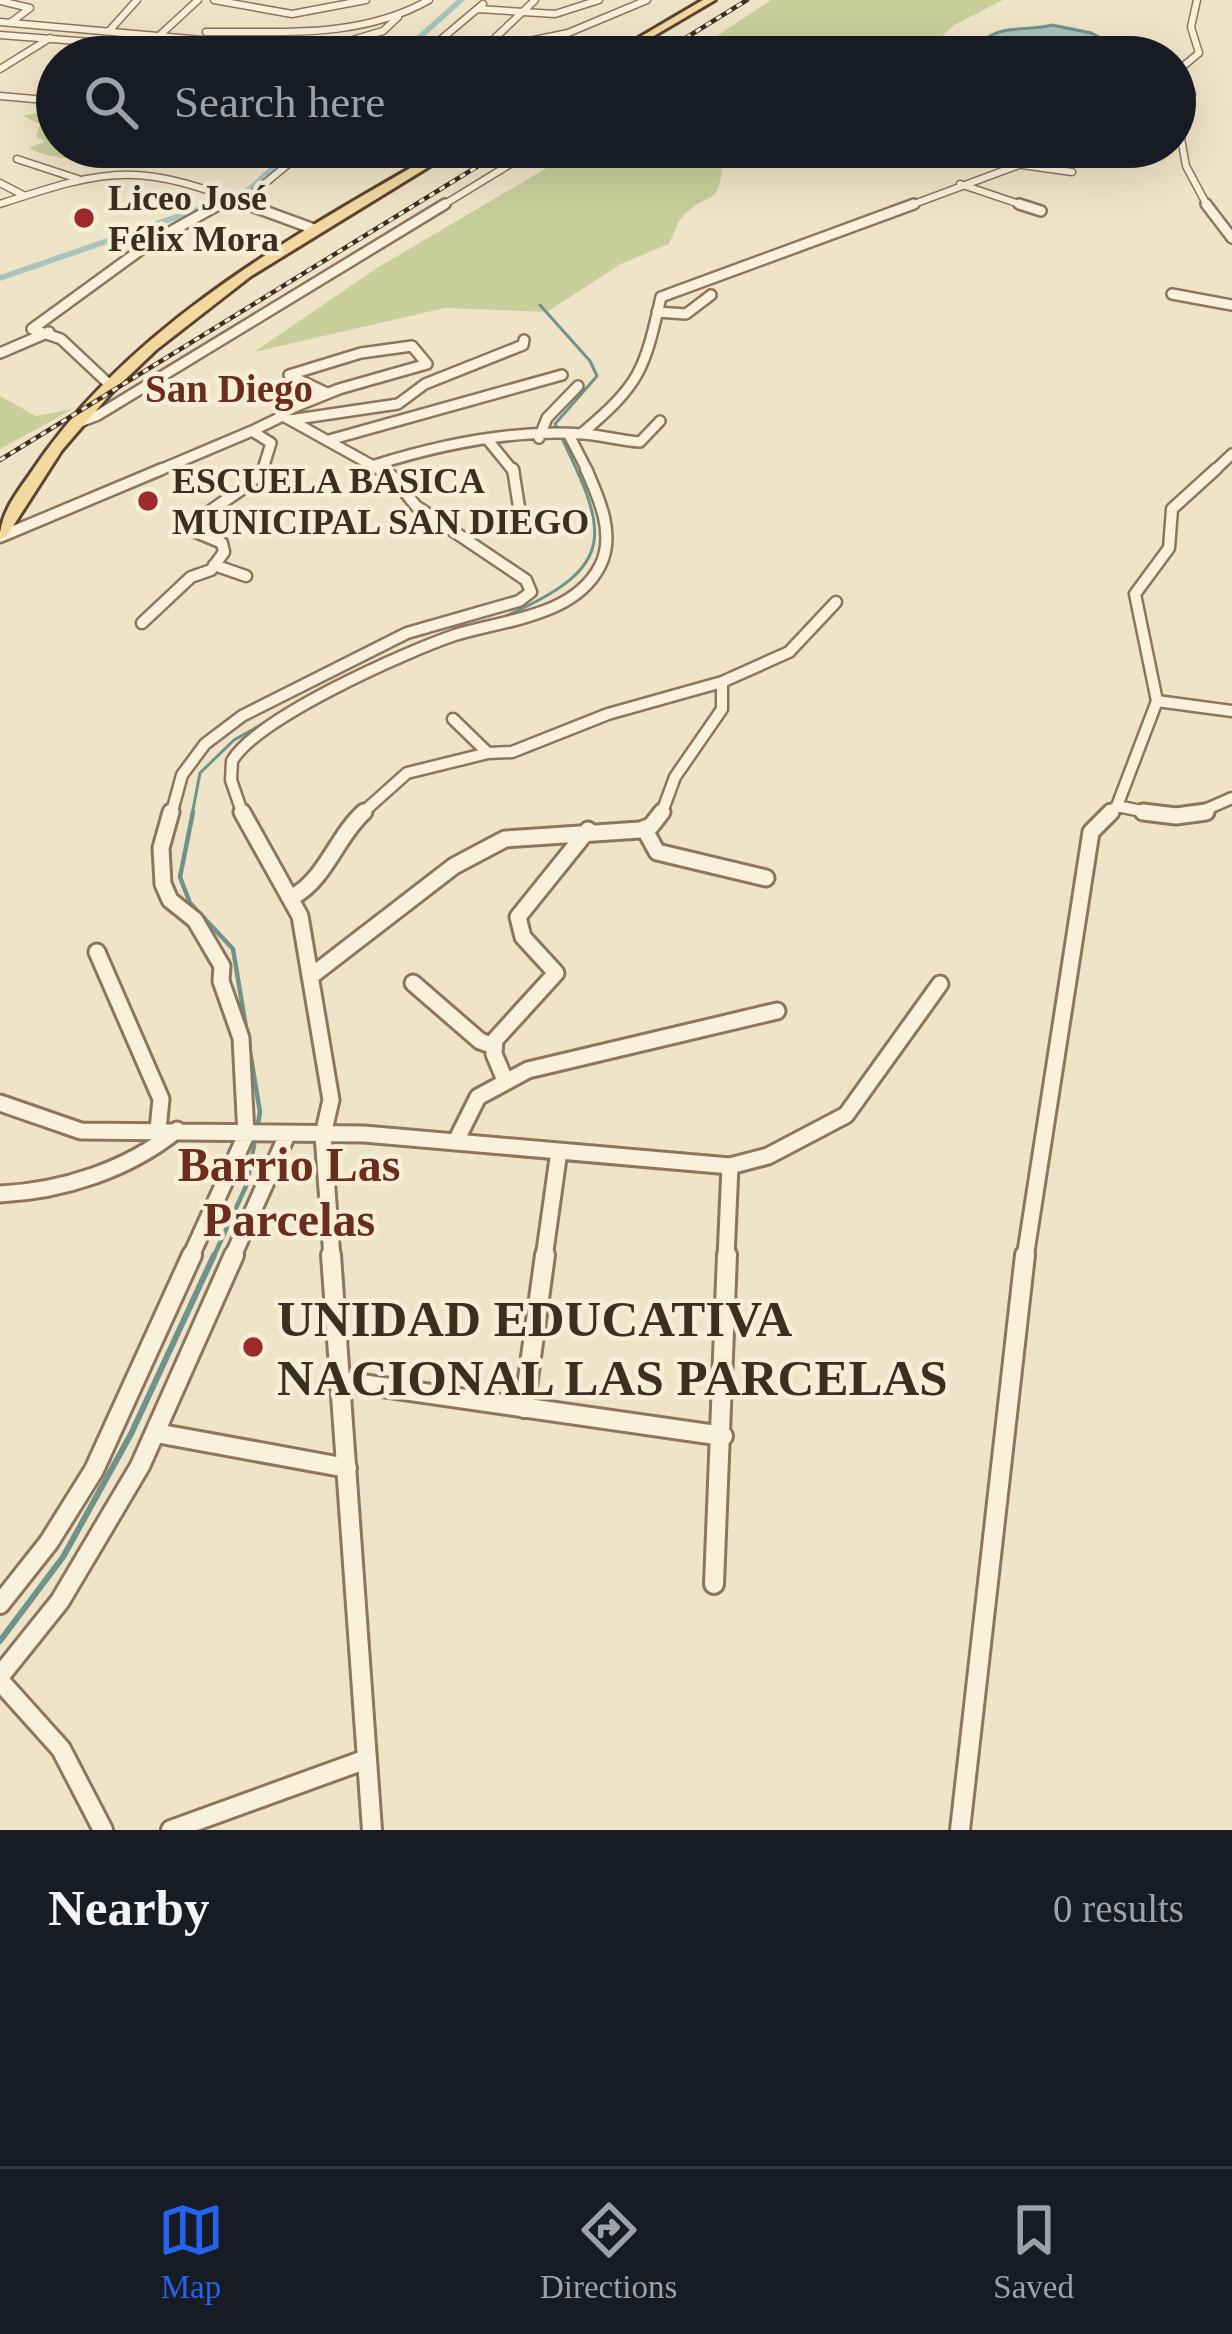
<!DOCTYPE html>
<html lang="en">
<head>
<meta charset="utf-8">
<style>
  body { margin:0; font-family:"Times New Roman",serif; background:#20242c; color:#f1f3f6 }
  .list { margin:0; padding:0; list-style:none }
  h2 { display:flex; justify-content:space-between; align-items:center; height:156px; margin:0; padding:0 48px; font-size:51px }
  h2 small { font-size:39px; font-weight:400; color:#9ea1a6 }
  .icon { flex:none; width:66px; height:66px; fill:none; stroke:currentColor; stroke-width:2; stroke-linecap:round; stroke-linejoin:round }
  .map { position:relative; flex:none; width:1232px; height:1830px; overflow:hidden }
  .search { position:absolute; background:#171b24; box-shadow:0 12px 48px #0002; left:36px; right:36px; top:36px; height:132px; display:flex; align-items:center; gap:30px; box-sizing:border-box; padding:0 42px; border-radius:66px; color:#9ea1a6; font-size:45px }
  .sheet { height:336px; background:#171b24 }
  nav { display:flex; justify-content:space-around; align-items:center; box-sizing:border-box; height:168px; border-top:3px solid #363941; background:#171b24; font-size:33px; color:#9ea1a6 }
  nav a { display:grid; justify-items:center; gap:6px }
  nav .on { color:#2563eb }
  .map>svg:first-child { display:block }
</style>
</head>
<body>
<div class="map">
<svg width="1232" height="1830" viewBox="0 0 1232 1830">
  <rect width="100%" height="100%" fill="#f0e4c8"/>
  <!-- green -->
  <path fill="#c9cf9b" d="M771,0h232l-49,25 -14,13 23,19h-278z
    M57,108v39h82c-35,10 -76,19 -110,1l16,-6 -9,-6 4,-12 -17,-8z
    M582,147h156l-15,9c-3,57 -15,32 -41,61 -5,6 -9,19 -13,27l-48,20 -74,48 -102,-4 -191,44 123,-84z
    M0,396l36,20 37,-7 -73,40z"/>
  <!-- water -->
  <path fill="#a9c4bc" stroke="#6f938a" stroke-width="3" d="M1052,25l39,8 47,24h-130l-22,-18c16,-14 45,-8 66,-14z"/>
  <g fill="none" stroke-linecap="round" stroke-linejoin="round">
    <!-- stream-far2 -->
    <path stroke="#6f938a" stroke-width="3" d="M499,619c124,-53 110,-85 56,-195l42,-48 -7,-15 -50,-56
      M192,815l8,-42 34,-33 119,-67"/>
    <!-- stream-far1 -->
    <path stroke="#6f938a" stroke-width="4.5" d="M193,812l-13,65 10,26 43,46 27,163 -13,72 -34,74"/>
    <!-- stream -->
    <path stroke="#6f938a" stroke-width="6" d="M0,1641l63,-84 68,-123 83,-179"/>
    <!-- canal -->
    <path fill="#a9c4bc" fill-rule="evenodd" d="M457,0h8l-63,57h-9z
      M292,147h9l-46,43 -26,12 -229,79v-6l223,-77 26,-12z"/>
    <defs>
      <path id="street-far4" d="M214,0l78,14 74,-14
        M0,1l30,7 -20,15
        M478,9l77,5 44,-14
        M0,22l395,35
        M109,31l28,-31
        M206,32c77,-1 154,7 223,-32
        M0,35l117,9
        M160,35l38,-35
        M495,38l40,-38
        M319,50l64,-19 15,-14
        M420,57l63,-53
        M510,57l-3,-4 13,-10 48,-10 79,-33
        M527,57l24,-6
        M0,69l50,-31
        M0,96l57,5
        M1175,116l17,-22 -11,-26 18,-15 -8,-26 6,-27
        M1177,116l9,50 22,41
        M17,159l61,20
        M1022,165l50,7
        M0,183l25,13
        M960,184l68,23
        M0,204c114,-38 140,-41 254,3
        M240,204l69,-57
        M214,207l12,-7
        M440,207l98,-60
        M906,207l161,-60"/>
      <path id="street-far3" d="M246,204l68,25
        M1019,204l22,7
        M1206,204l26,34
        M1172,294l60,11
        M657,312l29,2 25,-19
        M0,353l49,-21
        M111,386l-50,-47 -29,-10 118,-86 70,-39
        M283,416l4,-6 52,-21 88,-25 -15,-18 -51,7 -72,22 38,18
        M290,420l108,-16 27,-20 98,-39 1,-5
        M75,424l23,-9 347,-211
        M252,431l31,-15 101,56
        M581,434c59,-50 63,-62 80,-137l253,-93
        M569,435l19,37
        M539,438l8,-20 31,-32
        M487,439l27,33
        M329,440l233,-65
        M375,465c67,-21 138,-36 208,-31 19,1 38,7 57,8l20,-21
        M155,472l97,-41 19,12 -9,29
        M1213,472l19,-18"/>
      <path id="street-far2" d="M513,469l6,38
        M0,537l162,-68
        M214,565l32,11
        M142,623l49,-46 20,-7 13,-18 -2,-9 -31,-13c20,-27 53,-35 72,-61
        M1157,701l75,10
        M453,719l35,34
        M1117,806l44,9
        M171,815l11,-40 23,-31 37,-28 165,-83 112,-32 12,-9 -5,-12 -110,-74 -24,-30 -13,-7
        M243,815l-12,-35 1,-19c25,-43 173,-109 223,-126 48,-15 119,-18 145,-69 16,-31 -1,-68 -14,-97
        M360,815l47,-42 81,-20 24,-1 96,-38 114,-32 67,-30 47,-50
        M661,815l14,-38 47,-68v-27
        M1108,815l9,-9 40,-105 -22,-107 34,-46 3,-39 44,-40
        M1193,815l39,-17"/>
      <path id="street-far1" d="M171,812l-10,36 2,36 7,16 25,20 27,46 -1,15 20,57 5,97 -56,123
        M242,812l58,104 31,184 -8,35 9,123
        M1143,812l33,4 30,-4
        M645,830l12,22 109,26
        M294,896c32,-18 43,-60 70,-84
        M97,952l64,147 -3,31
        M310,977l144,-111 51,-27 135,-9 11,-4 11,-14
        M413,983l67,58 14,5
        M505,1080l-11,-26 1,-14 61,-67 -33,-36 -5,-20 70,-87
        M0,1103l81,28 283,3 366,32 38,-10 78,-41 94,-131
        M456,1141l22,-44 50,-27 249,-59
        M0,1194c62,-3 128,-24 177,-64
        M232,1258l55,-123
        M544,1258l15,-107
        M726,1258l4,-92
        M1025,1258l66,-426 20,-20"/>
      <path id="street" d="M331,1255l41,575
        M341,1381l382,55
        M524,1408l21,-153
        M156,1433l191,35
        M714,1584l13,-329
        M0,1604l49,-62 45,-72 98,-215
        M0,1676l60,-75 80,-135 94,-211
        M0,1681l61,68 42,81
        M171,1830l196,-71
        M960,1830l65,-575"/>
      <path id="primary" d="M703,0h12l-97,57h-12z
        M447,147h14l-210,129 -95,74 -44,42 -50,58 -56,87 -6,2c0,-25 16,-45 30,-65 99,-150 266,-240 417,-327z"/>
    </defs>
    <!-- street-far4 casing -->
    <use href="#street-far4" stroke="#8d765c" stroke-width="9"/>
    <!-- street-far3 casing -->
    <use href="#street-far3" stroke="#8d765c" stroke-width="14"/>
    <!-- street-far2 casing -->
    <use href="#street-far2" stroke="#8d765c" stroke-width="15"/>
    <!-- street-far1 casing -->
    <use href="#street-far1" stroke="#8d765c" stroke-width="21"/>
    <!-- street casing -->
    <use href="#street" stroke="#8d765c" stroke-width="24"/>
    <!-- primary casing -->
    <use href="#primary" stroke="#5b4430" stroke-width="6"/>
    <!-- street-far4 -->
    <use href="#street-far4" stroke="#faf1dc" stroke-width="6"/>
    <!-- street-far3 -->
    <use href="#street-far3" stroke="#faf1dc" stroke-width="9"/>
    <!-- street-far2 -->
    <use href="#street-far2" stroke="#faf1dc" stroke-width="10"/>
    <!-- street-far1 -->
    <use href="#street-far1" stroke="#faf1dc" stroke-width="15"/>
    <!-- street -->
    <use href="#street" stroke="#faf1dc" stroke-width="18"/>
    <!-- primary -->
    <use href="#primary" fill="#f3d9a0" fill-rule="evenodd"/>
    <defs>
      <path id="rail" d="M655,57l92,-57
        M0,460l509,-313"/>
    </defs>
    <!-- rail casing -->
    <use href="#rail" stroke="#3d2e20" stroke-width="4.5"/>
    <!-- rail -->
    <use href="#rail" stroke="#f7eed8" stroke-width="3" stroke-dasharray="6" stroke-linecap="butt"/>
  </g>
  <!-- markers -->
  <g fill="#9e2a2b" stroke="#f7eed8" stroke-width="4.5">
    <circle cx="84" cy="218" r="12"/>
    <circle cx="148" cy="501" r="12"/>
    <circle cx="253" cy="1347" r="12"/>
  </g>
  <g text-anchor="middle" stroke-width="9" stroke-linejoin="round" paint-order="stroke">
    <!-- far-poi labels -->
    <g font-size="36" font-weight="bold" fill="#3d2e20" stroke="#f7eed8" text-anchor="start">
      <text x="108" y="210">Liceo José<tspan x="108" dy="41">Félix Mora</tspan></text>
      <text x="172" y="493">ESCUELA BASICA<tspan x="172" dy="41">MUNICIPAL SAN DIEGO</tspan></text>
    </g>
    <!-- far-neighbourhood labels -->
    <g font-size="39" font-weight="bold" fill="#6b2e1e" stroke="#f7eed8">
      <text x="229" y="402">San Diego</text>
    </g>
    <!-- quarter labels -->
    <g font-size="48" font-weight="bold" fill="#6b2e1e" stroke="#f7eed8">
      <text x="289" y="1181">Barrio Las<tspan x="289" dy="55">Parcelas</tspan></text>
    </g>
    <!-- near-poi labels -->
    <g font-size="51" font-weight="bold" fill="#3d2e20" stroke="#f7eed8" text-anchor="start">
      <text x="277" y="1336">UNIDAD EDUCATIVA<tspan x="277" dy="59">NACIONAL LAS PARCELAS</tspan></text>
    </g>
  </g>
</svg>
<div class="search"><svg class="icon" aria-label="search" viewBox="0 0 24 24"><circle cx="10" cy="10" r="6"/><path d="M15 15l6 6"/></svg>Search here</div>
</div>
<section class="sheet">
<h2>Nearby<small>0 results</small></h2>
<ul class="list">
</ul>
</section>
<nav>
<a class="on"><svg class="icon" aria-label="map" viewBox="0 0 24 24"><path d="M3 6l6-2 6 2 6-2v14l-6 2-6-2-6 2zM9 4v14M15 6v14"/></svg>Map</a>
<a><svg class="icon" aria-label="directions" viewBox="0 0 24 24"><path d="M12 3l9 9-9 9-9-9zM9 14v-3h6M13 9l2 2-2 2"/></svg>Directions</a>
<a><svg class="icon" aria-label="saved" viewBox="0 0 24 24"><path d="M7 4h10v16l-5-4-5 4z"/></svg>Saved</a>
</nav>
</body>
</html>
